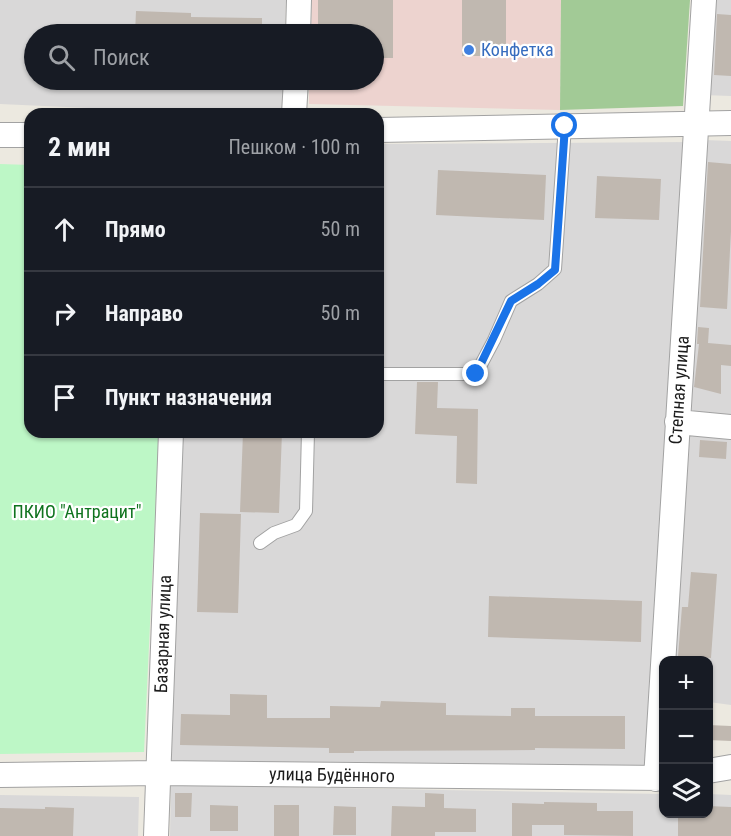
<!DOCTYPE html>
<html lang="ru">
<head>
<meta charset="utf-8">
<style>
  body { margin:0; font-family:"Roboto Condensed",sans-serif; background:#20242c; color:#f1f3f6 }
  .controls { position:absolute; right:18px; bottom:18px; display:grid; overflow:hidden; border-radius:12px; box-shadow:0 2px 4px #0004 }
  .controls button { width:54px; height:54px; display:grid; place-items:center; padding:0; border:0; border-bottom:2px solid #363941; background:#171b24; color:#f1f3f6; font:30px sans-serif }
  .stop { position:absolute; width:18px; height:18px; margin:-14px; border:4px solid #1a73e8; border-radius:50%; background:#fff }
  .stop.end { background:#1a73e8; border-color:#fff; box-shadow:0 2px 6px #0008 }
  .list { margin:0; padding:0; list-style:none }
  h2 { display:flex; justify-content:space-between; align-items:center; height:78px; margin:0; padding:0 24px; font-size:26px }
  h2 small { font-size:20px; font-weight:400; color:#9ea1a6 }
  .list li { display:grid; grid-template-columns:39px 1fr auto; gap:18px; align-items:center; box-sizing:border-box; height:84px; padding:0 24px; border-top:2px solid #363941 }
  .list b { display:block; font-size:22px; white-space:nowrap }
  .list em { font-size:20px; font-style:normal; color:#9ea1a6 }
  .icon { flex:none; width:33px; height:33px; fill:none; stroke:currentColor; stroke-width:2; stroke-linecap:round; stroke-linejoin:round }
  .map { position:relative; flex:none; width:731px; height:836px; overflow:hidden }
  .search { position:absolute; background:#171b24; box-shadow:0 2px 4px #0004; left:24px; top:24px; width:360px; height:66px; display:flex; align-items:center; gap:15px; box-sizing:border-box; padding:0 21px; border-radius:33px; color:#9ea1a6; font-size:22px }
  .panel { position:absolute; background:#171b24; box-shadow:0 2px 4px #0004; left:24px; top:108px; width:360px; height:330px; border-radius:18px }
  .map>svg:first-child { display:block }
</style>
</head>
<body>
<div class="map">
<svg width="731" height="836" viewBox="0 0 731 836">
  <rect width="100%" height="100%" fill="#ece9e0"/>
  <!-- residential -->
  <path fill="#d9d8d8" d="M0,0h286l-1,34h-251v46h250l-1,34h-62l-221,-10z
    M710,0h21v96l-28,-1z
    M704,140l27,1v275l-50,-5z
    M691,142l-41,628 -481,-6 14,-332h195v-288z
    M687,433l44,4v268l-22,-3 -1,-42h-36z
    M171,785l492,9 1,20h44l1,-20 22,1v41h-561z
    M0,795l139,2 -1,39h-138z"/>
  <!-- commercial -->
  <path fill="#edd3cf" d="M312,0h249l-1,110 -251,-6v-24h65v-46h-63z"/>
  <!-- forest -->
  <path fill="#a2ca96" d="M561,0h129l-7,106 -123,4z"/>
  <!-- park -->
  <path fill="#bdf7c6" d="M0,164l30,1v267h129l-15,320 -144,2z"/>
  <!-- building -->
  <path fill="#c0b8b0" d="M318,0h75v58h-19v-24h-56z
    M462,0h44v56h-44z
    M136,11l55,2v4l71,1v16h-127z
    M717,14l14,1v61l-17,-1z
    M708,162l23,2v67l-4,78 -27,-2z
    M438,170l108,5 -2,45 -108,-5z
    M597,176l64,3 -2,41 -64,-2z
    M698,327l11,1 -1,15 23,2v21l-10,-1v29l-27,-7 5,-43h-2z
    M417,382h21l-1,26 41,1 -1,75 -21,-1 1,-47 -42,-2z
    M243,432h39l-3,81 -39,-1z
    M700,440l27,2 -1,17 -27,-2z
    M200,513l41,1 -3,99 -41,-1z
    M691,572l26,2 -6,84 -33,-2 4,-49h6z
    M489,596l153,5 -1,41 -153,-5z
    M230,694l37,1v23h63v-12l50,1 1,-6 65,2v12l65,1v-8h24v8h90v33l-90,-1v2l-181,1v2h-25v-5l-149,-3 1,-31 49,1z
    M708,725l23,1v15l-23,-1z
    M175,793h17l-1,24h-16z
    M425,793l19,1v14l32,1v23h-41v4h-44l1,-30 33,1z
    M544,802l53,1v8h36v25l-69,-1v-10h-32v11h-20v-33l32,1z
    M210,805l28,1v25h-28z
    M274,805h25v31h-25z
    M334,806l22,1v28h-23z
    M708,806l23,1v29h-53v-23h30z
    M45,807l29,1 -1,28h-73v-28l45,1z"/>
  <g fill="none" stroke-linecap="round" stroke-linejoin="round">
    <defs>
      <path id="lane" d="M378,374h98l18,-34 17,-39 27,-17 17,-15 10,-143
        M260,543l14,-10 22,-8 10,-14 2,-79"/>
      <path id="street" d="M298,34l1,-34
        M294,114l2,-34
        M378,130l353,-7
        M0,135h30
        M677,422l54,5
        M708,771l23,-4
        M0,775l158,-2 506,5
        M656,779l48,-779
        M156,836l15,-404"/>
    </defs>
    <!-- lane casing -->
    <use href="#lane" stroke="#a2a2a2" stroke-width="14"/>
    <!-- street casing -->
    <use href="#street" stroke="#a2a2a2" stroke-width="26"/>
    <!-- lane -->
    <use href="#lane" stroke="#fff" stroke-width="12"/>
    <!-- street -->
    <use href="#street" stroke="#fff" stroke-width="24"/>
  </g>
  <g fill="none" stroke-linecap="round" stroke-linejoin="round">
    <!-- route -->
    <path stroke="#1a73e8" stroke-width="8" d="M476,374l35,-73 27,-17 17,-14 10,-144"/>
  </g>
  <!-- markers -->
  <circle fill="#3f7fe0" stroke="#fff" stroke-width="2" cx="469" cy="50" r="6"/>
  <g text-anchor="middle" stroke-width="4.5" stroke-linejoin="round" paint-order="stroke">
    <!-- shop labels -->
    <g font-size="18" fill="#366cbe" stroke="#fff" text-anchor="start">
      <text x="481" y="56">Конфетка</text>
    </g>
    <!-- street labels -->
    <g font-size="18" fill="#1b1b1b" stroke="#fff">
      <text transform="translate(679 390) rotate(-86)" y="6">Степная улица</text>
      <text transform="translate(163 634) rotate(-88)" y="6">Базарная улица</text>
      <text transform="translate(332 775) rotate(1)" y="6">улица Будённого</text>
    </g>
    <!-- park labels -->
    <g font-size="18" fill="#0f731e" stroke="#fff">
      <text x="77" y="518">ПКИО "Антрацит"</text>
    </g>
  </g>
</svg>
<div class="controls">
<button>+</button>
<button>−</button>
<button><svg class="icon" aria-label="layers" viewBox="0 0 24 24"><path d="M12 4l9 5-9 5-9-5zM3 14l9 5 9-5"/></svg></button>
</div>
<div class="stop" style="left:565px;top:126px"></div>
<div class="stop end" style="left:476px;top:374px"></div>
<div class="search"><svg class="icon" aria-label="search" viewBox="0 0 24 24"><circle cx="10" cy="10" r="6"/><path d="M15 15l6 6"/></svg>Поиск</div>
<section class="panel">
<h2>2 мин<small>Пешком · 100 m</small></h2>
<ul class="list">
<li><svg class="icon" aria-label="ahead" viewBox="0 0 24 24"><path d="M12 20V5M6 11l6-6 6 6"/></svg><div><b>Прямо</b></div><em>50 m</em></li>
<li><svg class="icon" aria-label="right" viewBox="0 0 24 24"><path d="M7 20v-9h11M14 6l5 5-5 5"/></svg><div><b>Направо</b></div><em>50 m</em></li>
<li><svg class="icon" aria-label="arrive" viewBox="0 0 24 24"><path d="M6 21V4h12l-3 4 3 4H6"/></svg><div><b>Пункт назначения</b></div></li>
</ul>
</section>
</div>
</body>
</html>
